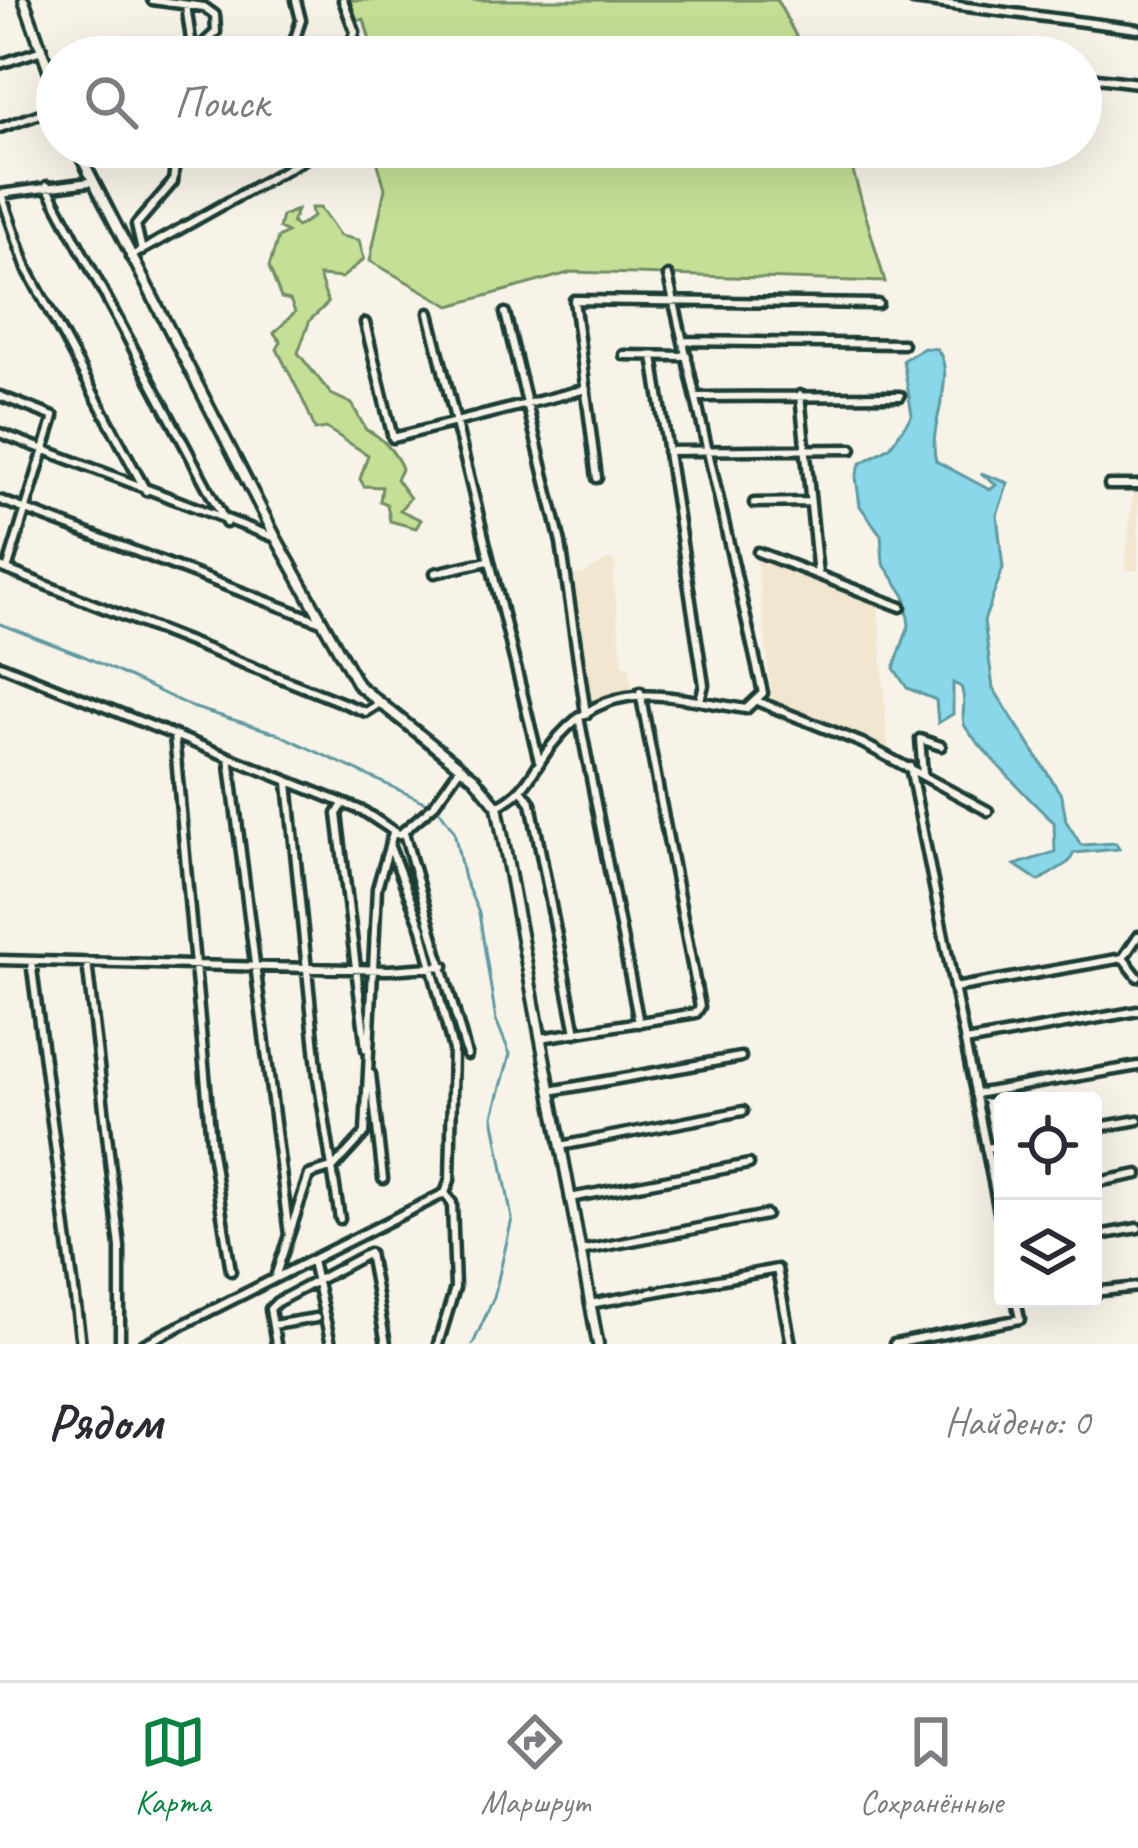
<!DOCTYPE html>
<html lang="ru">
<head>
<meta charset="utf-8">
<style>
  body { margin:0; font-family:Caveat,sans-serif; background:#f7f7f7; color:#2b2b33 }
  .controls { position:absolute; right:36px; bottom:36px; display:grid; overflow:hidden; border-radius:12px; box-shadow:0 12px 48px #0002 }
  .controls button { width:108px; height:108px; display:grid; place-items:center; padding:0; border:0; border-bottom:3px solid #e1e1e2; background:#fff; color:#2b2b33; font:60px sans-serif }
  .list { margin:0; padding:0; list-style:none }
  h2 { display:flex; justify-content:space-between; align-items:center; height:156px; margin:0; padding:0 48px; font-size:51px }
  h2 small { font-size:39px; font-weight:400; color:#7c7c81 }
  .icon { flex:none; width:66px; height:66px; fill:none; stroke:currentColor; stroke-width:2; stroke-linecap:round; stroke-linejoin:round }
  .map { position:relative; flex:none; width:1138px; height:1344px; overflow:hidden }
  .search { position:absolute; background:#fff; box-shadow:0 12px 48px #0002; left:36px; right:36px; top:36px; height:132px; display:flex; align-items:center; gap:30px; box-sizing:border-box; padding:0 42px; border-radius:66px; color:#7c7c81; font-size:45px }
  .sheet { height:336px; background:#fff }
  nav { display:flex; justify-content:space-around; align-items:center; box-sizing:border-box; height:168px; border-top:3px solid #e1e1e2; background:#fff; font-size:33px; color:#7c7c81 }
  nav a { display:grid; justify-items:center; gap:6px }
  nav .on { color:#0b8043 }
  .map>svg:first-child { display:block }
</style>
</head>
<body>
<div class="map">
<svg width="1138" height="1344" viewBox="0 0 1138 1344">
  <rect width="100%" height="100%" fill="#f7f3e8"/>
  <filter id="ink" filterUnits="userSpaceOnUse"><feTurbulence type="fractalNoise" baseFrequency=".00833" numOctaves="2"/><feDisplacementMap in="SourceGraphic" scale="24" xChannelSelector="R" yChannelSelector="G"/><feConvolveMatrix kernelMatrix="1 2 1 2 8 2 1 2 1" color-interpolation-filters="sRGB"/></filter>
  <g filter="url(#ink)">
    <!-- built -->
    <path fill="#f2e6d0" d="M1133,490h5v80h-13z
      M756,555l122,48 10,147 -116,-49z
      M608,559l8,4 -3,16 10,86 5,1 5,23 -46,19 -17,-132 14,-2z"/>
    <!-- green -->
    <path fill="#c5df96" stroke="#728e65" stroke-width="3" d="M348,0h429l30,57h-444l7,-16 -6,-22 -8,2z
      M373,147h473l39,135 -313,-10 -122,34 -80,-45 15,-73z
      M311,208h9l20,28 19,4 5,19 -22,19 -23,-2 9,27 -18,17 -12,33 33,41 21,10 14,26c15,5 30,24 36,38l-6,11 14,19 -10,12 21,10 -5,8 -26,-7 -3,-17 -7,-3 2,-14 -18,-1 -4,-7 8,-24 -42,-27 -11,2c-9,-28 -24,-52 -38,-81l4,-7 -7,-9 21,-21 -5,-12 -9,-2 -12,-31 9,-29 9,-5 -8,-5 3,-12 15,-6 -5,13 5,4 16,-10z"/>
    <!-- water -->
    <path fill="#89d7e8" stroke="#5f99a0" stroke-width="3" d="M924,348l13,1c22,29 -11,78 -1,112l54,29 6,-5 -15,-12 27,10 -11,32 6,53 -19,53 9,67 69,108 4,25 15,24 35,-2 3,6 -45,4 -5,9 -30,19 -24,-16 40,-13 -1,-30c-11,-8 -89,-90 -90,-98 -3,-12 3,-22 -3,-37l-8,-4v31l-15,9 -2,-23 -29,-12 -13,-20 15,-43 -4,-29 -22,-33 -2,-28 -21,-29 -4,-29 4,-13 30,-17 22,-32 -9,-55z"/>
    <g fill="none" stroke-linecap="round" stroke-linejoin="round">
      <!-- stream -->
      <path stroke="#5f99a0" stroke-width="3" d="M0,624l86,33 106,50 84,26 153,71
        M440,811l14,20 10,48 15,34 17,107 14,34 -17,62 19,103 -18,78 -21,47"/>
      <defs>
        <path id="street" d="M152,0l52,7 11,8 1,17 -26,25
          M343,0l12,32 -8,25
          M913,0l225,29
          M186,5l7,49
          M835,46l90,11
          M289,57l12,-37 -5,-20
          M0,64l42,-14
          M1081,76l57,7
          M0,128l57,-20
          M47,186l179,337
          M0,194l90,-12
          M1,194l26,75 119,222
          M142,251l-6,-26 37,-43 4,-35
          M130,257l196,-110
          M429,313l110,448
          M505,313l56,230 25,171
          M365,323l28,115 193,-49
          M683,341l220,3
          M624,355l63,1
          M653,356l51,329 -4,15
          M800,395l18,180
          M0,396l54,21 -47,153
          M697,397l203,-1
          M0,433l276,105
          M667,451l185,-2
          M597,478l-23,-178 304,4
          M1109,485h29
          M0,500l324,123
          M754,503l56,-1
          M758,552l143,55
          M0,567l366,145 11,-7
          M435,573l53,-12
          M0,665l363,146 36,24 34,-29 27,-38
          M759,702l103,41 126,68
          M579,717l60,306
          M174,735l38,417 19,119
          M229,757l60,478
          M910,767l93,465
          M923,774l-3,-35 21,7
          M288,783l30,295 22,141
          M523,792l8,11 45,230
          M343,804l-6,10 29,235
          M497,806c30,-14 35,-35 54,-60 56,-74 120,-48 195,-37l17,-16 -95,-417
          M404,833l63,222
          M1123,958l15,19
          M0,960l389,10 55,-4
          M31,961l50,383
          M87,962l33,285v97
          M954,988l169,-30 15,-22
          M541,1038l155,-25 4,-6 -60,-315
          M965,1042l173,-31
          M371,1074l12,105
          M550,1091l191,-34
          M975,1094l163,-28
          M1093,1128l45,-8
          M560,1146l183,-35
          M986,1148l17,-3
          M1093,1183l45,-9
          M570,1198l179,-34
          M1093,1236l45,-8
          M580,1251l186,-36
          M312,1261l19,83
          M275,1277l34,-102 25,-8 31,-34 12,-245 16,-55
          M1093,1292l45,-5
          M590,1304l187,-35 14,75
          M273,1325l43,-7
          M144,1344l301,-151 5,-13 3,-130 -31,-121 -32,-82
          M276,1344l-6,-35 7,-7 92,-49 17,91
          M438,1344l17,-56 -3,-85 -7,-10
          M894,1344l126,-25 -4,-20"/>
        <path id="secondary" d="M24,0l33,93
          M76,147l200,391 82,147 116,93 23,28 101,538"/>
      </defs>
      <!-- street casing -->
      <use href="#street" stroke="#1f3d34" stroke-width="15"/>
      <!-- secondary casing -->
      <use href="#secondary" stroke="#1f3d34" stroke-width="16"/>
      <!-- street -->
      <use href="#street" stroke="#f7f3e8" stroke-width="6"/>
      <!-- secondary -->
      <use href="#secondary" stroke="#f7f3e8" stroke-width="8"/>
    </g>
  </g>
</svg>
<div class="controls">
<button><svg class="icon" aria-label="locate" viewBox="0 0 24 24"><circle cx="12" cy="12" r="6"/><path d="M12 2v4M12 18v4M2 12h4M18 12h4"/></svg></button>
<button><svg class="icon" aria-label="layers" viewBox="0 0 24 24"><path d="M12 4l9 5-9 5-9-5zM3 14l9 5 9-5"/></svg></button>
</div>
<div class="search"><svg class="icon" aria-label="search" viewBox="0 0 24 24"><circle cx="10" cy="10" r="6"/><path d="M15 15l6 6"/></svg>Поиск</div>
</div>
<section class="sheet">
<h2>Рядом<small>Найдено: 0</small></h2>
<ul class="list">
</ul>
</section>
<nav>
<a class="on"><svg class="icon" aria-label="map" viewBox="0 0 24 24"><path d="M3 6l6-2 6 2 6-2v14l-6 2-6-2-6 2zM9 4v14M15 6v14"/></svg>Карта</a>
<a><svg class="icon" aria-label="directions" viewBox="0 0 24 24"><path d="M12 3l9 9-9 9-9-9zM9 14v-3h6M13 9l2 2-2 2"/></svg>Маршрут</a>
<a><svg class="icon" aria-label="saved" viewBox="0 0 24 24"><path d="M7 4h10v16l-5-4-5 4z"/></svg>Сохранённые</a>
</nav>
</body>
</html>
